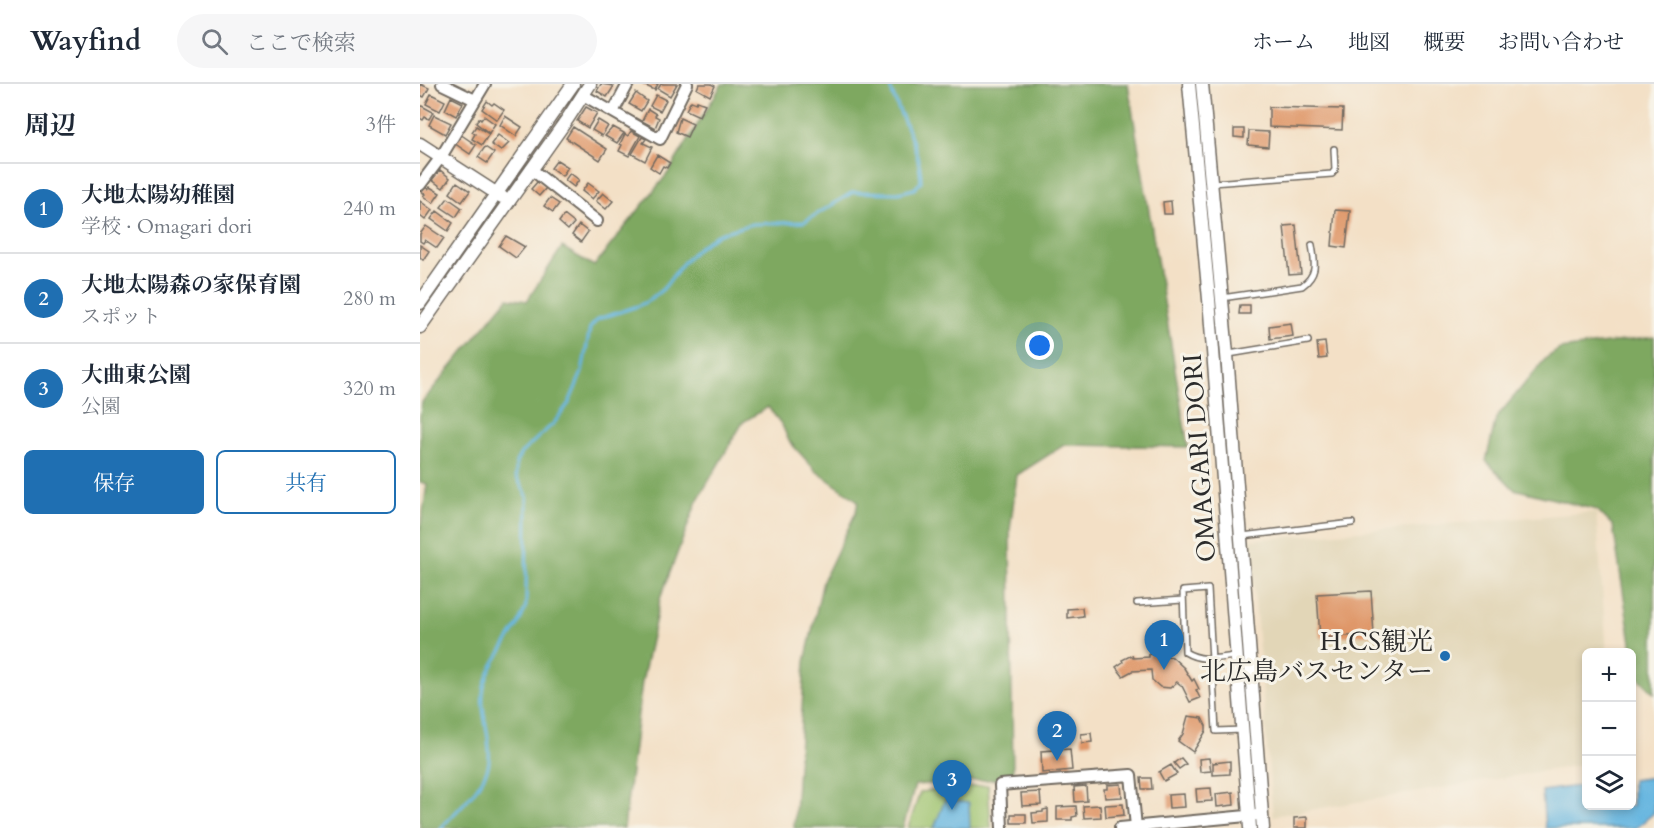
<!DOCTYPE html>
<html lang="ja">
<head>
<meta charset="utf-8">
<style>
  body { margin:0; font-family:Cardo,"Noto Serif JP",serif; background:#f6f6f7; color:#1f2937 }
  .controls { position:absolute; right:18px; bottom:18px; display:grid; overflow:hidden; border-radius:9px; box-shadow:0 3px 9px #0003 }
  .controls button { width:54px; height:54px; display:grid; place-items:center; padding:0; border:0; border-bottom:2px solid #e0e1e3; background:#fff; color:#1f2937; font:30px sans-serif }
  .you { position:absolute; left:620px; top:262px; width:21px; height:21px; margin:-15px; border:4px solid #fff; border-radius:50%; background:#1a73e8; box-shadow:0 0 0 9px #1a73e833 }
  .badge { display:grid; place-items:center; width:39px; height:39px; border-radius:50%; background:#1f6fb2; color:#fff; font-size:20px; font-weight:700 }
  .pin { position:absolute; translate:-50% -50px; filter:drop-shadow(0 2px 3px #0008) }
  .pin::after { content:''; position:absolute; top:32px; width:21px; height:18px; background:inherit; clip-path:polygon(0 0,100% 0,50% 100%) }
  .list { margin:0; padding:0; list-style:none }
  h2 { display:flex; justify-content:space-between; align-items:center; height:78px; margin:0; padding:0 24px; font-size:26px }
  h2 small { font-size:20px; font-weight:400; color:#747a83 }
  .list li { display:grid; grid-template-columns:39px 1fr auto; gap:18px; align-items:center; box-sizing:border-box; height:90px; padding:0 24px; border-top:2px solid #e0e1e3 }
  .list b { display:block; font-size:22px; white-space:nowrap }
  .list p { margin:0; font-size:20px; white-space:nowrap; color:#747a83 }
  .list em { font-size:20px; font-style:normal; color:#747a83 }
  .actions { display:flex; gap:12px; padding:18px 24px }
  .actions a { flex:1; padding:14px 0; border:2px solid #1f6fb2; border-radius:9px; text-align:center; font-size:21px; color:#1f6fb2 }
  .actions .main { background:#1f6fb2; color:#fff }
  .icon { flex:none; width:33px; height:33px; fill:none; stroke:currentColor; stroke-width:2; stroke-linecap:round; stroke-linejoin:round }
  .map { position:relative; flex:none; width:1234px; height:744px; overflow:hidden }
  header { display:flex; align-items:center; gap:36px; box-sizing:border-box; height:84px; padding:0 30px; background:#fff; border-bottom:2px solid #e0e1e3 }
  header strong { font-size:28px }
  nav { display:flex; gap:33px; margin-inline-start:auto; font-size:21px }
  .search { width:420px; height:54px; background:#f6f6f7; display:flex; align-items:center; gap:15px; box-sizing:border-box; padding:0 21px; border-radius:33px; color:#747a83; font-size:22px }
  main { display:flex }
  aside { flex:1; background:#fff }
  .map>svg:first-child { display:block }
</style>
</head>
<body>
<header>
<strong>Wayfind</strong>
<div class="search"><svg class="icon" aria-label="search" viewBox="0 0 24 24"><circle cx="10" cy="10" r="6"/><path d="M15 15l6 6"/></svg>ここで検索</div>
<nav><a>ホーム</a><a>地図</a><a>概要</a><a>お問い合わせ</a></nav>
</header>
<main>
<aside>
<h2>周辺<small>3件</small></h2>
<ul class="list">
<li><span class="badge">1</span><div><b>大地太陽幼稚園</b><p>学校 · Omagari dori</p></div><em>240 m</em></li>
<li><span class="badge">2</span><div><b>大地太陽森の家保育園</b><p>スポット</p></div><em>280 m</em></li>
<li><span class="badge">3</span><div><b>大曲東公園</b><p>公園</p></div><em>320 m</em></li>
</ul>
<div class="actions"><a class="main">保存</a><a>共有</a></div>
</aside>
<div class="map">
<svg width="1234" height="744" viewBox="0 0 1234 744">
  <rect width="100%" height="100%" fill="#f7f3e8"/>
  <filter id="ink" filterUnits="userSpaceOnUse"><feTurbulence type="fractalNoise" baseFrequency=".0167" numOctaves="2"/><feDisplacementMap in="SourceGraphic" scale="12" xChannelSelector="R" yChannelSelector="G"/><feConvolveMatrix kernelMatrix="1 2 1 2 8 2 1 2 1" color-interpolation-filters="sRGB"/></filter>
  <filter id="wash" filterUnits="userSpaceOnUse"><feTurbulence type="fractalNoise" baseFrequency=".008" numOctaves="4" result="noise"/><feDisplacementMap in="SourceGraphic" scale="24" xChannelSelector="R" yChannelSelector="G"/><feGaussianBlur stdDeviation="1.35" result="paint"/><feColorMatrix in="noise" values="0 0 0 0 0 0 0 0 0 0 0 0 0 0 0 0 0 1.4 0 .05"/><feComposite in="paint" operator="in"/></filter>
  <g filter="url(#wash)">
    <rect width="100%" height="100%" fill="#f3e0c6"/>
    <!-- built -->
    <path fill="#e2d6b7" d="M1176,428l11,140h-21v112l-313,52 -23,-276z"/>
    <!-- green -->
    <path fill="#9dc26d" stroke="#64764c" stroke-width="1.5" d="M568,701l3,43h-83l12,-36z"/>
    <!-- forest -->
    <path fill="#7ea860" stroke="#546a46" stroke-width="1.5" d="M302,0h406l60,363 -124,-2 -47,30 -7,55 3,248 -98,7 -12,43h-109l11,-166 18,-81 33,-69 2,-11 -42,-30 -27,-30 -7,-16 -14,-18 -25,15 -46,79 -37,98 -18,83 -18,146h-204v-295l7,-49 -7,-2v-65l2,-15 86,-104 19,3 35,-54 32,19 74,-93z
      M1234,253v356l-18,-18 -23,-149 -16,-16 -83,-21 -28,-28 10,-43 50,-60 14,-9z"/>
    <!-- water -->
    <path fill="#66b6e0" stroke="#487086" stroke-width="1.5" d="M1234,693v36l-18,15h-91l-3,-37 44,-6v21h46v-26z
      M525,716l24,3 1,25h-36z"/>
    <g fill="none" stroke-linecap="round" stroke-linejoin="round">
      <!-- stream -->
      <path stroke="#66b6e0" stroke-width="3" d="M21,744c15,-17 37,-36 46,-58 4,-9 2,-23 1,-32 -2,-17 -8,-33 -4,-51 7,-30 34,-52 42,-82l1,-109 -11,-20v-14l5,-9 33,-30 15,-20 13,-31 8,-44 8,-9 40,-13 10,-5 15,-12 20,-26 15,-15 17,-12 13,-5 24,-7 52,-2 49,-30 45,1 16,-4 7,-7c0,-34 -22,-66 -32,-98"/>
    </g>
    <g id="blocks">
      <!-- building -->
      <path fill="#df9667" d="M0,0l9,4 -5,9 -4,-2z
        M181,0l13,2 -7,11 -10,-6z
        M221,0h17l-3,6z
        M241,0h16l-7,12 -12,-7z
        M279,0h12l4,2 -5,10 -13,-7z
        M216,9l11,8 -6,10 -12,-7z
        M11,10l14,7 -5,10 -14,-7z
        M236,11l10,5 -6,11 -10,-5z
        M31,13l12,6 -7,13 -11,-6z
        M67,17l5,4 2,-2 10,7 -7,10 -15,-11z
        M271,17l5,2 1,-2 8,3 -6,12 -13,-6z
        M0,21l13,7 -4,7 -4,-2 -2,3 -3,-2z
        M166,23l11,6 -9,15 -11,-7z
        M849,23l74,2 -1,21 -73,-3z
        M228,25l8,5 -1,2 4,2 -4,10 -13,-7z
        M14,31l17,8 -6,11 -16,-9z
        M64,32l11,8 -6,9 -13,-10 3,-5 2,2z
        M85,32l17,11 -6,9 -16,-11z
        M260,34l13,6 -6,13 -11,-5z
        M178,36l10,6 -6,10 -10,-6z
        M56,42l13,8 -7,11 -10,-6 3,-5 -3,-2z
        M153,43l34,22 -7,11 -34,-22z
        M193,43l11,6 -7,10 -12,-7z
        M814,45h10v9l-10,-1z
        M211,47l9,5 -11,20 -10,-5 3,-6 -2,-1 5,-10 3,2z
        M829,47l20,1 -1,15 -20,-2z
        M40,50l16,11 -6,9 -16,-11z
        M78,51l11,8 -8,8 -10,-7z
        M222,53l4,2 -3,4 9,4 -7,14 -13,-7z
        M65,63l9,6 -7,10 -9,-6z
        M237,71l13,8 -3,5 -4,-2 -4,7 -9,-6z
        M137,76l11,7 -6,9 -11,-8z
        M20,86l10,8 -7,10 -11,-8z
        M150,89l9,7 -5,7 -9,-7z
        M118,97l8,7 -7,8 -8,-7z
        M37,98l13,9 -8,11 -12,-9z
        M168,99l11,8 -7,8 -10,-8z
        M5,103l3,2 2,-2 10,6 -7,10 -10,-7 2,-2 -3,-2z
        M183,109l10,8 -7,8 -10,-8z
        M28,114l14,10 -6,9 -15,-10z
        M130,114l9,6 -6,8 -9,-6z
        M0,117l12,9 -7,10 -5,-4z
        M751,117l1,13h-8l-1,-12z
        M915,126l15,1 -4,37 -14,-2z
        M17,127l16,12 -5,8 -17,-12z
        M144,131l10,8 -6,7 -9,-8z
        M159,141l9,7 -7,10 -9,-7z
        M876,141l5,49 -12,1 -5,-49z
        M6,142l18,12 -7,10 -12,-8 -2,3 -3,-2v-7z
        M86,152l19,11 -9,11 -17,-12z
        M0,161l9,6 -6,9 -3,-3z
        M820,221h10v9h-11z
        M871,239l2,13 -23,3 -1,-13z
        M905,258l2,16 -8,1 -2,-16z
        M951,507l3,43 -54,4 -3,-44z
        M662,524l1,8 -16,2v-9z
        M729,570l23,3 12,11 8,13 2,-2 5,10 -3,1 4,8 -10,4 -8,-16 -5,-4 -7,6 -10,-1 -8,-7 -1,-10 -19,1 -9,5 -7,-9 7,-5 -1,-2 10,-5 1,3 16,-1z
        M768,632l14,2 4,8v5l-13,21 -15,-11 5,-7z
        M671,649l1,9 -10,1 -1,-9z
        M650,665l2,21 -30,3 -1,-22z
        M761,674l5,6 -7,5 -5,-6z
        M789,674l2,13 -11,1 -1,-13z
        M810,677v13l-17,1v-12z
        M751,681l6,9 -13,7 -5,-9z
        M721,694h10l1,11h-10z
        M701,700l1,13 -17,1 -1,-9h3v-4z
        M666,702l1,15 -12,1 -1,-15z
        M791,704l1,13 -15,1 -1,-13z
        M620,708l1,13 -19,1 -1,-13z
        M813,708l1,13 -17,2 -1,-13z
        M764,710l1,13 -16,1 -1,-13z
        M703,720l1,11 -18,2 -1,-12z
        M680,721l1,12 -17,1 -1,-12z
        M656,722l1,10 -5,1v3h-15v-13z
        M628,725v13l-15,1 -1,-10 11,-1v-2z
        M591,730h15v9h-15z
        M887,733v11h-13v-10z"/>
    </g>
  </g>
  <g filter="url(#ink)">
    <use href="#blocks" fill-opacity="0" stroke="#716a61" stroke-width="1.5"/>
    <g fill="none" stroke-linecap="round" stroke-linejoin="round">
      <defs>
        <path id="service" d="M792,99l120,-9 3,-4 -1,-21
          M802,214l80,-12c16,-12 13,-22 10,-41
          M809,270l79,-13
          M822,452l110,-13
          M717,519l46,-3
          M815,572c-18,2 -34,6 -50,-4l-2,-61 25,-2 8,142 27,-1"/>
        <path id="minor" d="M22,0l33,16
          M163,11l77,44 27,-55
          M193,28l15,-28
          M111,85l66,52
          M0,101l21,-28 44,-73
          M582,744l-2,-43 131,-10 5,52
          M700,744l137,-13"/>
        <path id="tertiary" d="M769,0l20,215 41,529
          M782,0l25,270 36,474
          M0,60l82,53
          M0,219l153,-219
          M0,243l148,-209 22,-34"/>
      </defs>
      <!-- service casing -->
      <use href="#service" stroke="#716a61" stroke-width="8"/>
      <!-- minor casing -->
      <use href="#minor" stroke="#716a61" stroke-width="14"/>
      <!-- tertiary casing -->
      <use href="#tertiary" stroke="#716a61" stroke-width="15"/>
      <!-- service -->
      <use href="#service" stroke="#fff" stroke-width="5"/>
      <!-- minor -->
      <use href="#minor" stroke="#fff" stroke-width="10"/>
      <!-- tertiary -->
      <use href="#tertiary" stroke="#fff" stroke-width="12"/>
    </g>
  </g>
  <!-- markers -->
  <circle fill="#1f6fb2" stroke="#f7f3e8" stroke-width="2" cx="1025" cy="572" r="6"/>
  <g text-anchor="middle" stroke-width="6" stroke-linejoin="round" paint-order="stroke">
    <!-- street labels -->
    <g font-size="26" fill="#2b2b2b" stroke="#f7f3e8">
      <text transform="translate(779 374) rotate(-94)" y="9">OMAGARI DORI</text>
    </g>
    <!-- poi labels -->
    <g font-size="26" fill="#2b2b2b" stroke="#f7f3e8" text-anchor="end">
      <text x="1013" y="566">H.CS観光<tspan x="1013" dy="30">北広島バスセンター</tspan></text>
    </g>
  </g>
</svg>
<div class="controls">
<button>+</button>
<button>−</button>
<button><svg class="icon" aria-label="layers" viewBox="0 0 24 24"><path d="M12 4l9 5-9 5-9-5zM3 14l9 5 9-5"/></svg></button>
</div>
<div class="you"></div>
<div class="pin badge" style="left:744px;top:586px">1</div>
<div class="pin badge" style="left:637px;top:677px">2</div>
<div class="pin badge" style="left:532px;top:726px">3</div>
</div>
</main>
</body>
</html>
